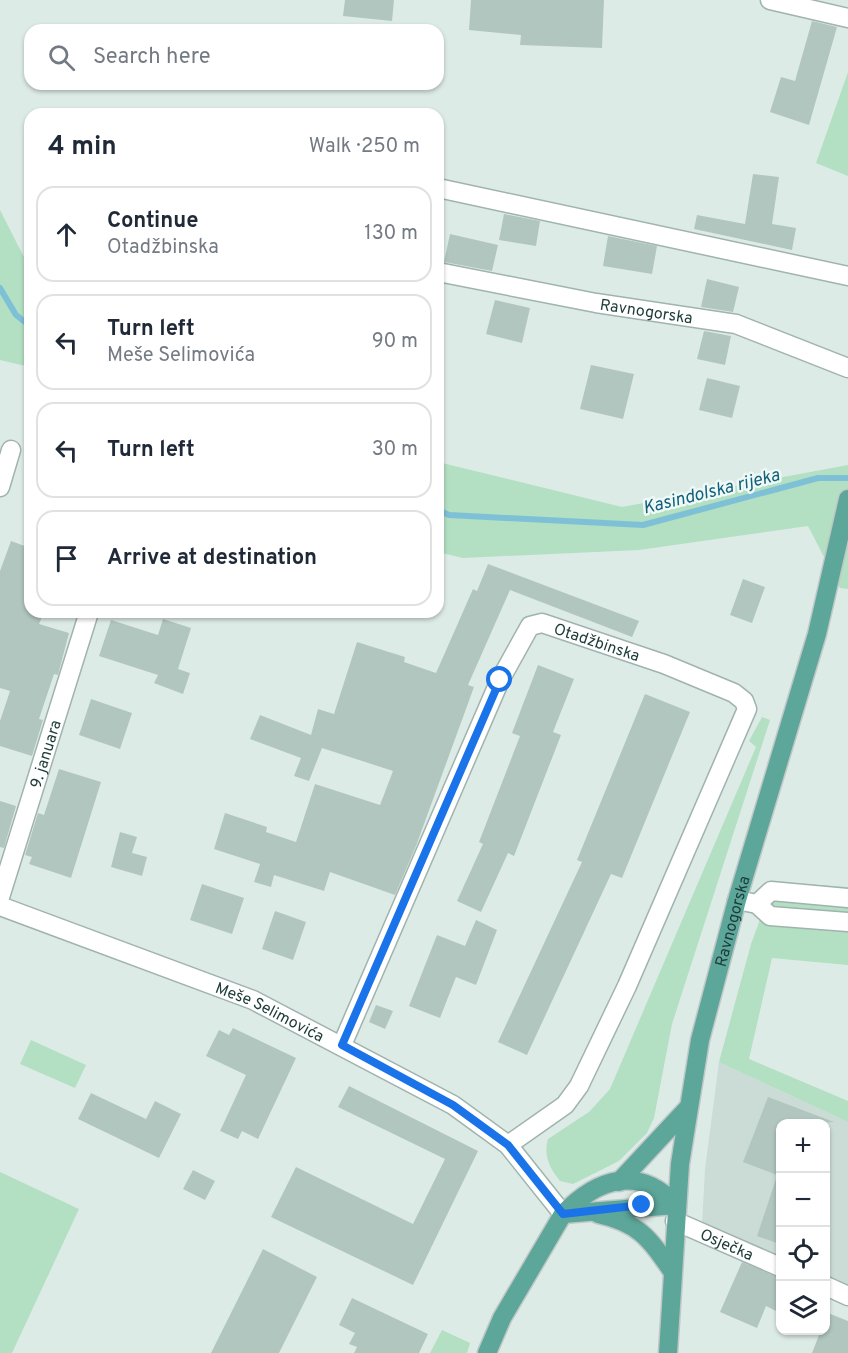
<!DOCTYPE html>
<html lang="en">
<head>
<meta charset="utf-8">
<style>
  body { margin:0; font-family:Overpass,sans-serif; background:#f2f2f3; color:#1f2937 }
  .controls { position:absolute; right:18px; bottom:18px; display:grid; overflow:hidden; border-radius:12px; box-shadow:0 2px 4px #0004 }
  .controls button { width:54px; height:54px; display:grid; place-items:center; padding:0; border:0; border-bottom:2px solid #e0e1e3; background:#fff; color:#1f2937; font:30px sans-serif }
  .stop { position:absolute; width:18px; height:18px; margin:-14px; border:4px solid #1a73e8; border-radius:50%; background:#fff }
  .stop.end { background:#1a73e8; border-color:#fff; box-shadow:0 2px 6px #0008 }
  .list { margin:0; padding:0; list-style:none }
  h2 { display:flex; justify-content:space-between; align-items:center; height:78px; margin:0; padding:0 24px; font-size:26px }
  h2 small { font-size:20px; font-weight:400; color:#747a83 }
  .list li { display:grid; grid-template-columns:39px 1fr auto; gap:18px; align-items:center; box-sizing:border-box; height:96px; margin:0 12px 12px; padding:0 12px; border:2px solid #e0e1e3; border-radius:18px }
  .list b { display:block; font-size:22px; white-space:nowrap }
  .list p { margin:0; font-size:20px; white-space:nowrap; color:#747a83 }
  .list em { font-size:20px; font-style:normal; color:#747a83 }
  .icon { flex:none; width:33px; height:33px; fill:none; stroke:currentColor; stroke-width:2; stroke-linecap:round; stroke-linejoin:round }
  .map { position:relative; flex:none; width:848px; height:1353px; overflow:hidden }
  .search { position:absolute; background:#fff; box-shadow:0 2px 4px #0004; left:24px; top:24px; width:420px; height:66px; display:flex; align-items:center; gap:15px; box-sizing:border-box; padding:0 21px; border-radius:18px; color:#747a83; font-size:22px }
  .panel { position:absolute; background:#fff; box-shadow:0 2px 4px #0004; left:24px; top:108px; width:420px; height:510px; border-radius:18px }
  .map>svg:first-child { display:block }
</style>
</head>
<body>
<div class="map">
<svg width="848" height="1353" viewBox="0 0 848 1353">
  <rect width="100%" height="100%" fill="#ddebe6"/>
  <!-- built -->
  <path fill="#cbdbd5" d="M719,1062l129,60v164l-22,-10v-152h-46v134l-78,-33 3,-56z"/>
  <!-- green -->
  <path fill="#b3dfc3" d="M848,72v104l-32,-13z
    M0,210l30,59v98l-30,-7z
    M438,462l184,45 226,-42v124l-8,-1 -32,-62 -169,24 -176,8 -25,-6z
    M762,717l8,3 -98,304 -18,94 -7,15 -28,28 -46,23 -13,-3c-10,-13 -17,-25 -12,-42l41,-27 21,-23 146,-342 -7,-6z
    M774,882l74,5v78l-76,-7 -23,101 99,42v21l-129,-60 32,-118z
    M31,1040l55,25 -11,23 -55,-24z
    M0,1172l79,37 -67,144h-12z
    M442,1330l28,13 -3,10h-37z"/>
  <g fill="none" stroke-linecap="round" stroke-linejoin="round">
    <!-- stream -->
    <path stroke="#7ec1d7" stroke-width="6" d="M0,288l16,27 14,11
      M438,510l11,5 194,10 175,-47h30"/>
  </g>
  <!-- building -->
  <path fill="#b2c6c0" d="M345,0h49l-2,21 -49,-5z
    M471,0h133l-2,48 -82,-3 1,-10 -52,-5z
    M812,21l25,6 -28,98 -39,-13 11,-35 14,4z
    M753,174l26,3 -7,47 24,4 -4,22 -98,-21 3,-14 48,9z
    M504,214l36,7 -4,25 -37,-6z
    M450,234l48,11 -6,26 -48,-9z
    M608,236l49,10 -5,28 -49,-8z
    M707,279l32,8 -6,25 -32,-5z
    M495,300l35,8 -8,35 -36,-9z
    M704,331l27,5 -6,29 -28,-6z
    M591,365l43,9 -11,45 -43,-10z
    M707,378l33,8 -8,32 -33,-8z
    M11,541l19,7v64h14l-5,12 30,9 -11,42 -4,-1 -15,45 4,1 -11,36 -32,-10v-25l10,-30 -10,-3v-117z
    M488,564l151,57 -7,16 -122,-47 -42,95 6,2 -58,159 -21,49 -65,-23 -6,19 -50,-16 -3,12 -17,-5 6,-18 -46,-15 11,-36 42,14 -1,5 30,10 19,-58 65,21 13,-34 -71,-23 -13,33 -15,-5 7,-18 -51,-19 10,-24 51,20 7,-26 16,5 23,-72 48,15 -1,5 32,11 37,-84 4,2z
    M743,579l22,8 -13,36 -22,-8z
    M163,619l28,9 -13,41 12,4 -7,21 -29,-11 4,-8 -59,-19 12,-36 47,15z
    M538,665l36,14 -21,53 8,3 -47,121 -6,-3 -27,59 -24,-11 26,-57 -4,-2 41,-106 -8,-3z
    M645,694l45,18 -68,166 -11,-4 -84,181 -29,-13 84,-180 -5,-2z
    M91,699l41,14 -12,36 -41,-14z
    M59,769l42,13 -30,96 -42,-14 3,-7 -7,-2 13,-42 6,2z
    M0,801l16,5 -12,42 -4,-1z
    M120,832l17,5 -5,16 15,4 -5,19 -31,-9z
    M202,884l42,14 -12,36 -42,-14z
    M275,911l31,11 -13,38 -31,-11z
    M476,920l21,10 -21,55 -20,-8 -16,41 -31,-12 28,-71 28,11z
    M376,1005l17,6 -8,18 -16,-7z
    M233,1028l63,30 -38,81 -16,-8 -4,8 -18,-8 26,-56 -40,-19 13,-26 10,5z
    M349,1086l129,65 -65,134 -142,-68 25,-50 117,57 32,-65 -107,-52z
    M91,1093l55,26 9,-18 26,13 -22,44 -81,-39z
    M768,1097l66,25 -54,2v52l-37,-14z
    M193,1170l22,11 -10,19 -22,-11z
    M777,1176h3v68l-23,-8z
    M263,1249l54,28 -38,76h-68z
    M742,1262l38,16v35l-14,-7 -9,22 -37,-16z
    M352,1298l76,36 -9,19h-65l3,-6 -8,-3 6,-11 -16,-8z
    M828,1313l20,8v32h-36l9,-23h4z"/>
  <g fill="none" stroke-linecap="round" stroke-linejoin="round">
    <defs>
      <g id="minor">
        <path d="M770,0l78,18"/>
        <path d="M438,188l410,88"/>
        <path id="s1" d="M438,272l158,31 140,21 112,44"/>
        <path d="M0,487l11,-37"/>
        <path id="s2" d="M0,897l89,-285"/>
        <path d="M737,900l20,4 14,-13 77,7"/>
        <path d="M757,904l13,12 78,6"/>
        <path id="s3" d="M0,906l253,94 200,105 55,40 55,69"/>
        <path id="s4" d="M342,1045l158,-365 30,-54 12,-3 122,41 70,29 10,8 3,8 -120,277 -48,100 -14,19 -57,40"/>
        <path id="s5" d="M675,1221l105,46"/>
        <path d="M826,1286l22,10"/>
      </g>
      <g id="major">
        <path d="M619,1182l68,-73"/>
        <path d="M563,1214l113,-9"/>
        <path d="M598,1214c41,9 51,24 74,57"/>
        <path d="M487,1353l15,-35 61,-104c35,-36 76,-49 113,-9"/>
        <path id="s6" d="M668,1353l12,-189 20,-124 37,-140 80,-266 31,-135"/>
      </g>
    </defs>
    <!-- minor casing -->
    <use href="#minor" stroke="#a0b3ae" stroke-width="21"/>
    <!-- major casing -->
    <use href="#major" stroke="#c0c8c7" stroke-width="21"/>
    <!-- minor -->
    <use href="#minor" stroke="#fff" stroke-width="18"/>
    <!-- major -->
    <use href="#major" stroke="#5da69a" stroke-width="18"/>
  </g>
  <g fill="none" stroke-linecap="round" stroke-linejoin="round">
    <!-- route -->
    <path stroke="#1a73e8" stroke-width="8" d="M500,680l-158,365 111,60 55,40 55,69 79,-9"/>
  </g>
  <g text-anchor="middle" stroke-width="5" stroke-linejoin="round" paint-order="stroke">
    <!-- street labels -->
    <g font-size="16" fill="#1d3c37" stroke="#eef8f4">
      <text dy="6" stroke="none"><textPath href="#s1" startOffset="212">Ravnogorska</textPath></text>
      <text dy="6" stroke="none"><textPath href="#s4" startOffset="530">Otadžbinska</textPath></text>
      <text dy="6" stroke="none"><textPath href="#s2" startOffset="150">9. januara</textPath></text>
      <text dy="6" stroke="none"><textPath href="#s6" startOffset="438">Ravnogorska</textPath></text>
      <text dy="6" stroke="none"><textPath href="#s3" startOffset="290">Meše Selimovića</textPath></text>
      <text dy="6" stroke="none"><textPath href="#s5" startOffset="57">Osječka</textPath></text>
    </g>
    <!-- water labels -->
    <g font-size="18" font-style="italic" fill="#12617e" stroke="#eef8f4">
      <text transform="translate(711 491) rotate(-14)" y="6">Kasindolska rijeka</text>
    </g>
  </g>
</svg>
<div class="controls">
<button>+</button>
<button>−</button>
<button><svg class="icon" aria-label="locate" viewBox="0 0 24 24"><circle cx="12" cy="12" r="6"/><path d="M12 2v4M12 18v4M2 12h4M18 12h4"/></svg></button>
<button><svg class="icon" aria-label="layers" viewBox="0 0 24 24"><path d="M12 4l9 5-9 5-9-5zM3 14l9 5 9-5"/></svg></button>
</div>
<div class="stop" style="left:500px;top:680px"></div>
<div class="stop end" style="left:642px;top:1205px"></div>
<div class="search"><svg class="icon" aria-label="search" viewBox="0 0 24 24"><circle cx="10" cy="10" r="6"/><path d="M15 15l6 6"/></svg>Search here</div>
<section class="panel">
<h2>4 min<small>Walk · 250 m</small></h2>
<ul class="list">
<li><svg class="icon" aria-label="ahead" viewBox="0 0 24 24"><path d="M12 20V5M6 11l6-6 6 6"/></svg><div><b>Continue</b><p>Otadžbinska</p></div><em>130 m</em></li>
<li><svg class="icon" aria-label="left" viewBox="0 0 24 24"><path d="M17 20v-9H6M10 6l-5 5 5 5"/></svg><div><b>Turn left</b><p>Meše Selimovića</p></div><em>90 m</em></li>
<li><svg class="icon" aria-label="left" viewBox="0 0 24 24"><path d="M17 20v-9H6M10 6l-5 5 5 5"/></svg><div><b>Turn left</b></div><em>30 m</em></li>
<li><svg class="icon" aria-label="arrive" viewBox="0 0 24 24"><path d="M6 21V4h12l-3 4 3 4H6"/></svg><div><b>Arrive at destination</b></div></li>
</ul>
</section>
</div>
</body>
</html>
